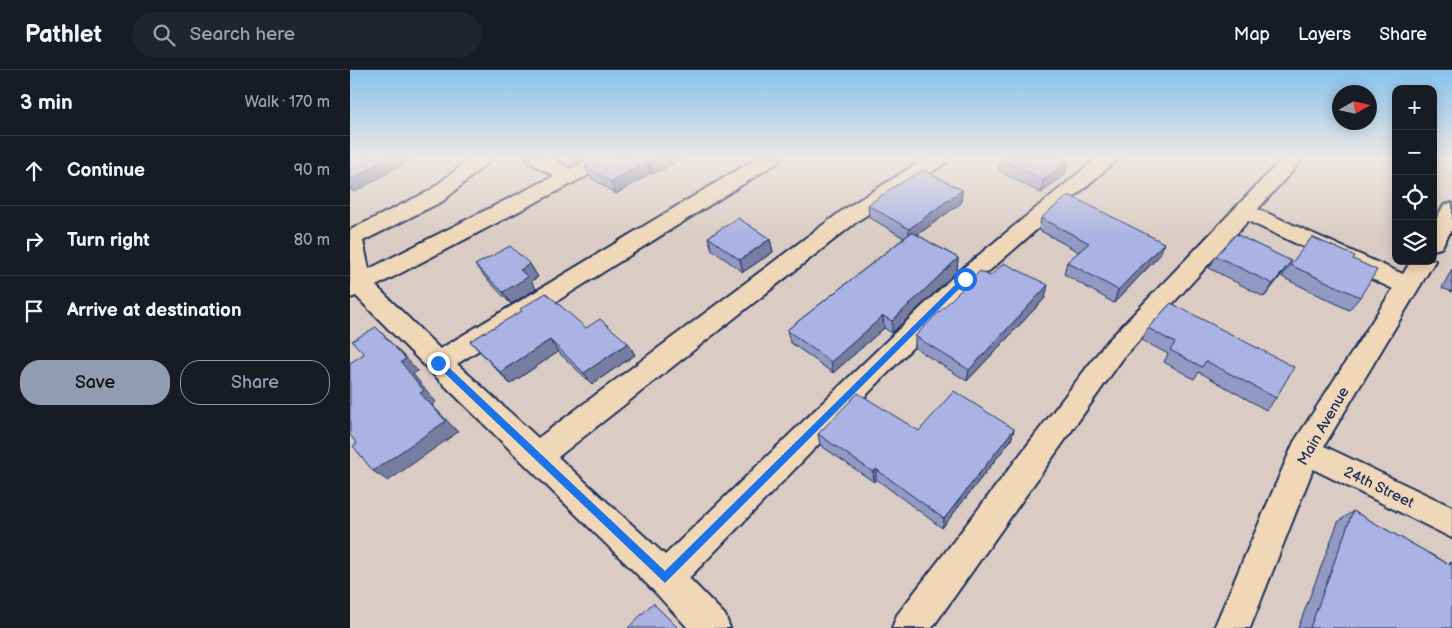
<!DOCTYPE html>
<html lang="en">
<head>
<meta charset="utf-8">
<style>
  body { margin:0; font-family:"Balsamiq Sans",sans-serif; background:#20242c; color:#f1f3f6 }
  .controls { position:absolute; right:15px; top:15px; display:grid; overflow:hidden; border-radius:10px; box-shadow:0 2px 12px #0003 }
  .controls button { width:45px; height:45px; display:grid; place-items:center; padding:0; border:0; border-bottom:1px solid #363941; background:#171b24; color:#f1f3f6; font:25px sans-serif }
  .compass { position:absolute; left:982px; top:15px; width:45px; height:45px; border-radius:50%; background:#171b24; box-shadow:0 2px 12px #0003; rotate:81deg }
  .stop { position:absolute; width:15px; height:15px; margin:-11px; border:4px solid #1a73e8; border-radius:50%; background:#fff }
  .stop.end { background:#1a73e8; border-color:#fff; box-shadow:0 1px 5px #0008 }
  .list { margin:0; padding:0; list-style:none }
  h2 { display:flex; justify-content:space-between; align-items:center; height:65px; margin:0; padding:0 20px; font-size:21px }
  h2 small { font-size:16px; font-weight:400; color:#9ea1a6 }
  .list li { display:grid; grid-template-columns:32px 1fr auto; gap:15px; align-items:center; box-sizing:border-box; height:70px; padding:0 20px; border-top:1px solid #363941 }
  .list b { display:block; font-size:19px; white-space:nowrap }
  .list em { font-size:16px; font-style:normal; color:#9ea1a6 }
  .actions { display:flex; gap:10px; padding:15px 20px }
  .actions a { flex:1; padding:11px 0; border:1px solid #919bb2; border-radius:20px; text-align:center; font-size:18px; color:#919bb2 }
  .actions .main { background:#919bb2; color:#111 }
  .icon { flex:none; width:28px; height:28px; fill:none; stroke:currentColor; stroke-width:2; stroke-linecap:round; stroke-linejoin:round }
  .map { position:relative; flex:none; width:1102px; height:558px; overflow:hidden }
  header { display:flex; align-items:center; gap:30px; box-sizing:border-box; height:70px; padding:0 25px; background:#171b24; border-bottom:1px solid #363941 }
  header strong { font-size:24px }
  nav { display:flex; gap:28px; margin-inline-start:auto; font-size:18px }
  .search { width:350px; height:45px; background:#20242c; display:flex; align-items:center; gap:12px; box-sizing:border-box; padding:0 18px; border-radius:28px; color:#9ea1a6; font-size:19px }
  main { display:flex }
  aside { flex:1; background:#171b24 }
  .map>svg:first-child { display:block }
</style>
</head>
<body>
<header>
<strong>Pathlet</strong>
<div class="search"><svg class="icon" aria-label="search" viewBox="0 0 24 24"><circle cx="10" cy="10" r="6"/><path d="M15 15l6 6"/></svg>Search here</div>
<nav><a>Map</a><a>Layers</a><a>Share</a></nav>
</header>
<main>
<aside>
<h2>3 min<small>Walk · 170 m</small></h2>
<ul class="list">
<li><svg class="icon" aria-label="ahead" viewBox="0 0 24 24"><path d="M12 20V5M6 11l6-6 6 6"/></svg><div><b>Continue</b></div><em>90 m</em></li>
<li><svg class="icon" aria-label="right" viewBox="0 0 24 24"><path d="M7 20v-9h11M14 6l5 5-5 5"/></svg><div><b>Turn right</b></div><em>80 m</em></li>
<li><svg class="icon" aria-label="arrive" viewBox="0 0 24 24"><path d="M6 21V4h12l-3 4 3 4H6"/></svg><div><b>Arrive at destination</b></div></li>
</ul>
<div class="actions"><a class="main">Save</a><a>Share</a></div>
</aside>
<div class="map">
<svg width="1102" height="558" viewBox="0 0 1102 558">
  <rect width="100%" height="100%" fill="#daccc4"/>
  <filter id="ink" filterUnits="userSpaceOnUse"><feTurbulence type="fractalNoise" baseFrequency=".02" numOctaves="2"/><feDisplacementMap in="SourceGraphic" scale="10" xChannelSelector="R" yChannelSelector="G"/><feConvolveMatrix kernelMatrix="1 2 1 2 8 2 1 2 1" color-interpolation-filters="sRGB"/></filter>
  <g filter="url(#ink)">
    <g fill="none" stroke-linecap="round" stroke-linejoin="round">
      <defs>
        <path id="minor" d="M121,88h22l-50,43 -80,40 6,28 185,-93 -25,-14 -3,-4h25l19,11 20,-11h26l-3,4 -237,124 64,63 317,-191h24l-3,4 -321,202 81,74 305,-228 83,-52h24l-3,4 -88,58 -301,237 107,98 292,-282 140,-115h22l-146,127 -284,293 36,37 5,13h-42l-35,-38 -224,-220 -73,-74 -6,2v-68l79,-39z
          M933,88h21l-46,51 145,65 8,-13h22v-2l2,2 -111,185 128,61v31l-139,-69 -63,159h-36l80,-186 99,-153 -145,-68 -125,137 -191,270h-40l5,-13 208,-271z
          M1102,133v26l-11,19 -8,2v-26l11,-19z"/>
      </defs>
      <!-- minor casing -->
      <use href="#minor" stroke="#1b2f5e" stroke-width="4"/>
      <!-- minor -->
      <use href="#minor" fill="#efd7b7" fill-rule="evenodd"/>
    </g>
    <!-- wall -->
    <path fill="#929ac4" stroke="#1b2f5e" d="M0,88l5,34 -5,-2z
      M218,88h18l-10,5z
      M248,88h85l-30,16 -2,-1 -35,21 -26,-17 -5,-11z
      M651,89l64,15 -24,19 -42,-22z
      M612,120l-1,13 -44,32 41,23 -1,13 -65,62 -8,-5 -51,45 -43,-31 -3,-12 117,-92 -35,-21 -1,-12z
      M691,148l123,25 -5,13 -45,47 -50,-29 3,-12 12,-10 -40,-22z
      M358,167l62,2 3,13 -30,20 -31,-22z
      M866,186l67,17 -19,24 -55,-29z
      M1003,189l7,38 -11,13 -67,-33 8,-12z
      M180,194l8,13 -7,4 5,8 -25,15 -26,-27 -10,-12z
      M1102,199v23l-10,-4z
      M640,206l55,22 -78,83 -52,-33v-12z
      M821,233l105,95 -10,12 -67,-38 -5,7 -30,-17 4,-8 -26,-14 6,-12z
      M236,258l42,15 7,12 -43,29 -34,-32 -48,32 -40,-43z
      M664,359l-3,11 -69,88 -66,-49 -2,3 -54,-37 -2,-11 101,-3z
      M1003,441l95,53 3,-2 1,66h-154l40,-106z"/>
    <!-- shaded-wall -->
    <path fill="#777da0" stroke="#1b2f5e" d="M38,88h25l-58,34 -5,-5v-7z
      M224,88h12l-10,5z
      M309,88h24l-30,16 -4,-11z
      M718,91l-3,13 -24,19 2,-13z
      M297,92l4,11 -35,21 -5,-12z
      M612,120l-1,13 -52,38v-12z
      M420,169l3,13 -30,20 -3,-12z
      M814,173l-5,13 -45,47 4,-13z
      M608,188l-1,13 -65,62v-12z
      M941,191l-8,12 -19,24 9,-13z
      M180,194l8,13 -7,4 5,8 -25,15 -8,-12 17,-22z
      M698,215l-3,13 -78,83 2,-11z
      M533,246l1,12 -51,45 -2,-11z
      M26,257l42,44 -5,3 23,28 -4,3 26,27 -70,49 -15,-10 47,-78 -19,-31z
      M200,270l8,12 -48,32 -10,-12z
      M278,273l7,12 -43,29 -8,-11z
      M664,359l-3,11 -69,88 2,-9z
      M526,399v10l-2,3 -1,-10z"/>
    <!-- building -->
    <path fill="#aab3e4" stroke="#1b2f5e" d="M0,88h38l-38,22z
      M248,88h61l-10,5 -2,-1 -36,20 -26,-16z
      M652,88h60l6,3 -25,19 -42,-21z
      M573,100l39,20 -53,39 -41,-24 24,-17z
      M719,125l95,48 -46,47 -51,-28 22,-19 -48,-25z
      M388,148l32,21 -30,21 -32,-23z
      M562,162l46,26 -66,63 -9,-5 -52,46 -44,-32z
      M886,164l55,27 -18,23 -57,-28z
      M962,167l43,19 -2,3 24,11 -17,27 -70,-32z
      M160,176l20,18 -10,6 8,7 -25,15 -28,-27z
      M654,193l44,22 -79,85 -54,-34 65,-65 10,5z
      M196,223l40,35 14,-9 28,24 -44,30 -34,-33 -50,32 -30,-31 52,-30 -2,-2z
      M821,233l123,64 -18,31 -70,-37 -4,6 -32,-17 5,-7 -27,-15z
      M26,257l30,32 -5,3 23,29 -4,2 26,28 -73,50 -20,-25 4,-2 -7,-9v-72l14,-9 -12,-13z
      M604,321l60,38 -70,90 -68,-50 -3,3 -55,-38 40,-41 61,38z
      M1003,441l97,54 1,-3 1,1v65h-142z
      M303,533l25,25h-50z"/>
  </g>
  <!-- sky -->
  <linearGradient id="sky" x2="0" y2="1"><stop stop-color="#87c2ee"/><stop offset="0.53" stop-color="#eee8e4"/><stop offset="1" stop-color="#eee8e4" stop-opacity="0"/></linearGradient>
  <rect width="1102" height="166" fill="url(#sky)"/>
  <!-- route -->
  <path fill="#1a73e8" d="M613,207l6,2 -304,304 -231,-220 4,-4 3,1 224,211z"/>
  <g text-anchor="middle" stroke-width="4.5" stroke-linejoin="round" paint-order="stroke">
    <!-- street labels -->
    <g font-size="15" fill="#1b2f5e" stroke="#efd7b7">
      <text transform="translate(973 356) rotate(-60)" y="5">Main Avenue</text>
      <text transform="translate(1029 417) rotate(26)" y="5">24th Street</text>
    </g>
  </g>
</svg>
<div class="controls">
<button>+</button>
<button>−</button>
<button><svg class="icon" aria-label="locate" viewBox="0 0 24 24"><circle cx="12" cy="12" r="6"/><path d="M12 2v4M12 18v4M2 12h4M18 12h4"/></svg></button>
<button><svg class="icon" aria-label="layers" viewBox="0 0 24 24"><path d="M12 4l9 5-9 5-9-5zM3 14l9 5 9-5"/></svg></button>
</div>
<svg class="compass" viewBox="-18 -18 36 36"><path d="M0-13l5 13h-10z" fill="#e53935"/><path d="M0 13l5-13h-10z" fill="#9ea1a6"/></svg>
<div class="stop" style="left:615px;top:209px"></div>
<div class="stop end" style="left:88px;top:293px"></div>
</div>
</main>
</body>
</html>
